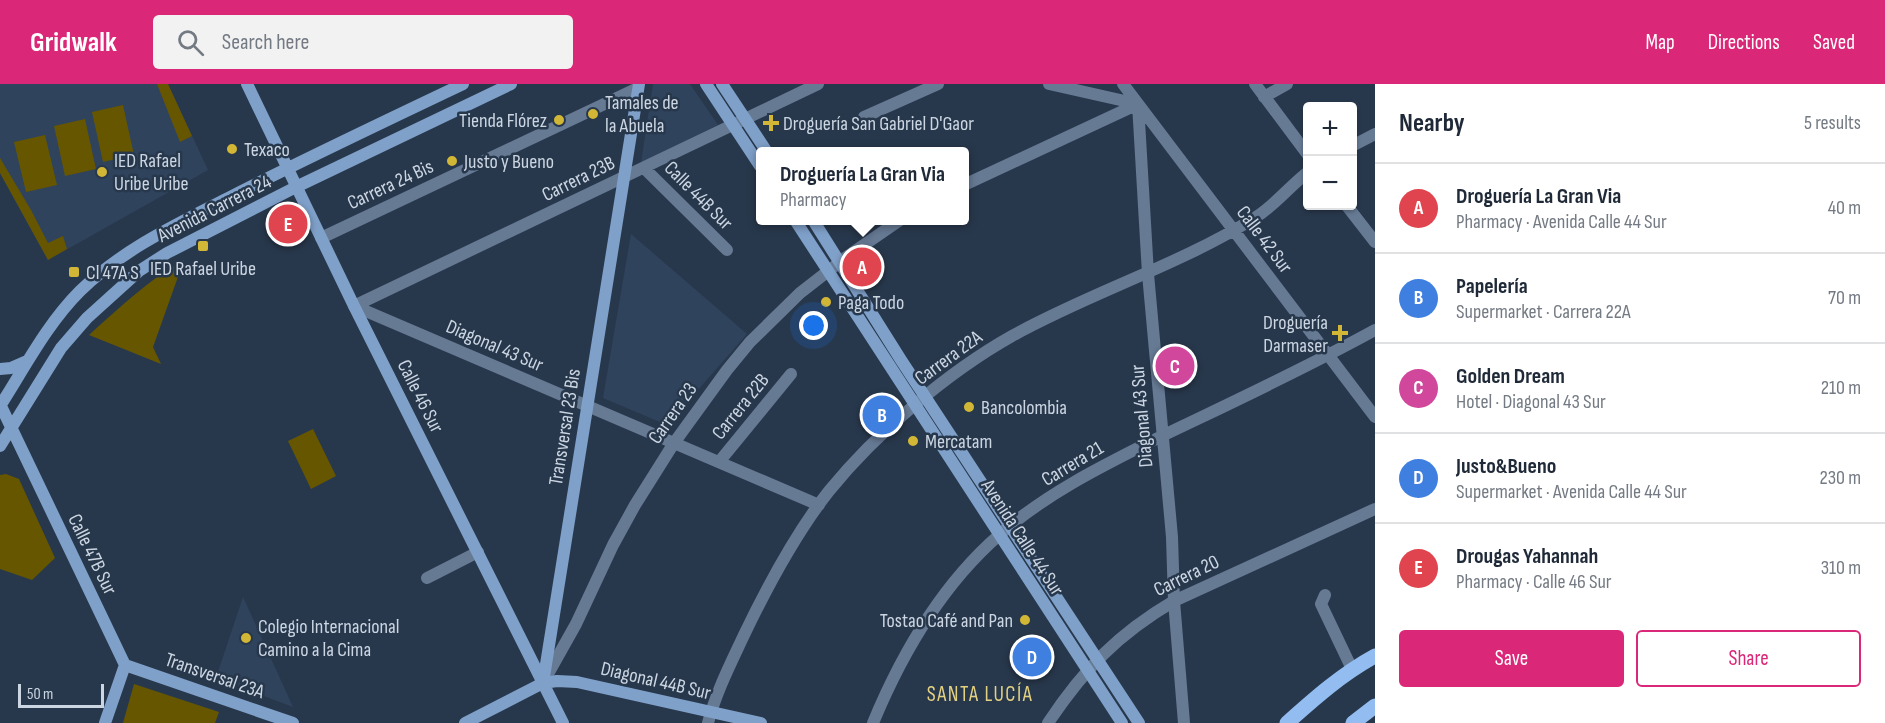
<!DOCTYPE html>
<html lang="en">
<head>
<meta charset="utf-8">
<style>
  body { margin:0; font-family:"Sofia Sans Condensed",sans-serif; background:#f2f2f3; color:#1f2937 }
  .controls { position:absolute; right:18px; top:18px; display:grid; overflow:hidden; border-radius:6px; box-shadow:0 2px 4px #0004 }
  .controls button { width:54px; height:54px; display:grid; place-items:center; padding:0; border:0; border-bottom:2px solid #e0e1e3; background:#fff; color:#1f2937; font:30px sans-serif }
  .scale { position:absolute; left:18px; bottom:15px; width:86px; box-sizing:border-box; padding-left:6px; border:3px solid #ccd6e3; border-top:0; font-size:16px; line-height:21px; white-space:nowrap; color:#ccd6e3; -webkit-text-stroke:4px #28384c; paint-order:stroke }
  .you { position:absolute; left:814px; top:242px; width:21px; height:21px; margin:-15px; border:4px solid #fff; border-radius:50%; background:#1a73e8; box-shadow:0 0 0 9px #1a73e833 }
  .badge { display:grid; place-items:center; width:39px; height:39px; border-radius:50%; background:#db2777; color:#fff; font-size:20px; font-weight:700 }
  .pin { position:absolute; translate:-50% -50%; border:3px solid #fff; box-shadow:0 2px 6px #0006 }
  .popup { position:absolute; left:756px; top:63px; width:213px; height:78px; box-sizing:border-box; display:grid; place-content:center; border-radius:6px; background:#fff; filter:drop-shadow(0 2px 4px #0005); font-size:20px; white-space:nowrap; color:#747a83 }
  .popup b { font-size:22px; color:#1f2937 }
  .popup::after { content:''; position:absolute; left:50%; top:100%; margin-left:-12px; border:12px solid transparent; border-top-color:#fff }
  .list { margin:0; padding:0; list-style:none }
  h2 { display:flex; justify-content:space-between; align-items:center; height:78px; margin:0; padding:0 24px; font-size:26px }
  h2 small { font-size:20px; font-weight:400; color:#747a83 }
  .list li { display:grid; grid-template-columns:39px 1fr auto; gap:18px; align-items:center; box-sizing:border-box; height:90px; padding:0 24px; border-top:2px solid #e0e1e3 }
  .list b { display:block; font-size:22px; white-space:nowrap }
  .list p { margin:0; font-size:20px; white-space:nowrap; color:#747a83 }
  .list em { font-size:20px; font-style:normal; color:#747a83 }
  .actions { display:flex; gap:12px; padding:18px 24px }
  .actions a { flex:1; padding:14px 0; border:2px solid #db2777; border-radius:6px; text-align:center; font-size:21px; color:#db2777 }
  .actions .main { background:#db2777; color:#fff }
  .icon { flex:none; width:33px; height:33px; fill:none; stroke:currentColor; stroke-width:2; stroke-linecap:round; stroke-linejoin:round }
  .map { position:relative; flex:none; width:1375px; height:639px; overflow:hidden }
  header { display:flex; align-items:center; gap:36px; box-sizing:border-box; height:84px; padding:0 30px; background:#db2777; color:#fff }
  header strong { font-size:28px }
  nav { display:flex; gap:33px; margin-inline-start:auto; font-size:21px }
  .search { width:420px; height:54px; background:#f2f2f3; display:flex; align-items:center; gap:15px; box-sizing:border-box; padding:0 21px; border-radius:6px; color:#747a83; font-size:22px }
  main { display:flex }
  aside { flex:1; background:#fff }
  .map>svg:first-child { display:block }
</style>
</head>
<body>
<header>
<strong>Gridwalk</strong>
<div class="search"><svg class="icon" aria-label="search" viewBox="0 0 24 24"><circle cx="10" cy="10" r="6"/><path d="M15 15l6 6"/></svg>Search here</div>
<nav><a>Map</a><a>Directions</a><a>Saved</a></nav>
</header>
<main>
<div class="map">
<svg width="1375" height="639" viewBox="0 0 1375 639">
  <rect width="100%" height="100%" fill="#28384c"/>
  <!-- built -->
  <path fill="#2f435c" d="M0,0h168l40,86 -160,90 -48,-87z
    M653,0h37l28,41 -77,38z
    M631,150l116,100 -80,91 -64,-27z
    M243,513l50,110 -77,-29z"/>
  <!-- green -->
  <path fill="#665600" d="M157,0h11l24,52 -12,6z
    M123,21l11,50 -31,7 -11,-50z
    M85,35l11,50 -31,7 -11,-50z
    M45,51l12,50 -31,7 -12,-50z
    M0,74l31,52 17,33 15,-7 4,13 -19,11 -48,-87z
    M184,176l-31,87 8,17 -72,-29c30,-27 59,-55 95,-75z
    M313,345l23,47 -25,13 -23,-48z
    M6,390l13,5 36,79 -23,22 -32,-11v-94z
    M134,600l85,28 -4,11h-92z"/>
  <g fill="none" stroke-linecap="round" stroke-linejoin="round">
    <!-- street -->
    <path stroke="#667a94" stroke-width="12" d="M1049,0l89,20
      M1123,0l252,333
      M1255,0l53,71
      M1264,13l23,-13
      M1138,20l10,170 24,263 2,64 10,122
      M864,33l74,-33
      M1352,62l23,-12
      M644,84l83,82
      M964,101l174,-81
      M1347,122l28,36
      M321,154l317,-150
      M354,222l464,-222
      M354,222l465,199
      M719,378l72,-88
      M427,494l51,-26
      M1325,511l-4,9 31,65
      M544,597l32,-57 37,-79 22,-40 39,-62 53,-73 23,-28 50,-49 45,-35 55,-38
      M708,639c8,-31 23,-60 36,-88 24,-50 51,-101 85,-144 47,-58 119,-119 183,-155 79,-44 168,-71 244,-119 19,-12 34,-31 52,-45
      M873,639c29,-70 68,-137 125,-187 48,-43 108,-72 166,-101 71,-34 142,-67 211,-105
      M1048,639c36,-54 70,-89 126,-122l201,-92"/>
    <!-- secondary -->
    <path stroke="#7fa0c9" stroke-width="12" d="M247,0l107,222 209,417
      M706,0l54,82
      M722,0l45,68
      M795,136l327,503
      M813,136l88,140 238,363
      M0,285l11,-1 16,-7
      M0,320l125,261 -20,58
      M0,322c25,-39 47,-82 80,-115 43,-42 97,-67 150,-94 77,-39 155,-76 233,-113
      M0,362l61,-98 26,-30 52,-47 28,-18 129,-66 215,-103
      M125,581l168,58
      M543,599l96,-599
      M465,639l78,-40 14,-2 20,1 184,41"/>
    <!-- primary -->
    <path stroke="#93bdf1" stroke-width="15" d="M1287,639c28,-25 55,-49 88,-67
      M1353,639l22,-17"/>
  </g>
  <!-- markers -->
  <g fill="#d2b736" stroke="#28384c" stroke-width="2">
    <circle cx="593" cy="30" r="6"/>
    <circle cx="559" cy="36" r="6"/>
    <path d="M768 30h6v6h6v6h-6v6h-6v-6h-6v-6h6z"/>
    <circle cx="232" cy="65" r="6"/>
    <circle cx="452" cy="77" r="6"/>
    <circle cx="102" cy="88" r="6"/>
    <rect x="197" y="156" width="12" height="12" rx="3"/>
    <rect x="68" y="182" width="12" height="12" rx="3"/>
    <circle cx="826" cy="218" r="6"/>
    <path d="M1337 240h6v6h6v6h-6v6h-6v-6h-6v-6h6z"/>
    <circle cx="969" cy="323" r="6"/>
    <circle cx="913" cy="357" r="6"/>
    <circle cx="1025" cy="536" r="6"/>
    <circle cx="246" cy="554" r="6"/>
  </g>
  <g text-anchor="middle" stroke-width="5" stroke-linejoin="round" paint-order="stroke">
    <!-- poi labels -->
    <g font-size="20" fill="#ccd6e3" stroke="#28384c" text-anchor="start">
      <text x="605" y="25">Tamales de<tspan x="605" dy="23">la Abuela</tspan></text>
      <text x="547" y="43" text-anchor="end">Tienda Flórez</text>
      <text x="783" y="46">Droguería San Gabriel D'Gaor</text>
      <text x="244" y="72">Texaco</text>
      <text x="114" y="83">IED Rafael<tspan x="114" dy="23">Uribe Uribe</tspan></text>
      <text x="464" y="84">Justo y Bueno</text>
      <text x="203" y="191" text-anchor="middle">IED Rafael Uribe</text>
      <text x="86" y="195">Cl 47A S</text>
      <text x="838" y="225">Paga Todo</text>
      <text x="1328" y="245" text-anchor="end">Droguería<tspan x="1328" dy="23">Darmaser</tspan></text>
      <text x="981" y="330">Bancolombia</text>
      <text x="925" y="364">Mercatam</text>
      <text x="1013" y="543" text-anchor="end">Tostao Café and Pan</text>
      <text x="258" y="549">Colegio Internacional<tspan x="258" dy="23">Camino a la Cima</tspan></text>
    </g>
    <!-- street labels -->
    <g font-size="20" fill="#ccd6e3" stroke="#28384c">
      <text transform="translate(578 94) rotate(-26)" y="7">Carrera 23B</text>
      <text transform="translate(390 100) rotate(-25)" y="7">Carrera 24 Bis</text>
      <text transform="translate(699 111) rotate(45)" y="7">Calle 44B Sur</text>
      <text transform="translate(214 124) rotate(-27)" y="7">Avenida Carrera 24</text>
      <text transform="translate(1265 155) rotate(53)" y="7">Calle 42 Sur</text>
      <text transform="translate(495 261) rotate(23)" y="7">Diagonal 43 Sur</text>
      <text transform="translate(948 273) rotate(-36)" y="7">Carrera 22A</text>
      <text transform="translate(421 312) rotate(63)" y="7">Calle 46 Sur</text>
      <text transform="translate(740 322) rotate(-51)" y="7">Carrera 22B</text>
      <text transform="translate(672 329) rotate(-55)" y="7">Carrera 23</text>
      <text transform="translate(1141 332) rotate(-95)" y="7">Diagonal 43 Sur</text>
      <text transform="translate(564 343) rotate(-81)" y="7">Transversal 23 Bis</text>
      <text transform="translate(1072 379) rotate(-31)" y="7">Carrera 21</text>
      <text transform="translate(1023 453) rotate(57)" y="7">Avenida Calle 44 Sur</text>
      <text transform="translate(93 470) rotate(64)" y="7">Calle 47B Sur</text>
      <text transform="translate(1186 491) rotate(-26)" y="7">Carrera 20</text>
      <text transform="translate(215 591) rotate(19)" y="7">Transversal 23A</text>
      <text transform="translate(656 596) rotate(13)" y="7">Diagonal 44B Sur</text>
    </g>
    <!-- neighbourhood labels -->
    <g font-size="21" letter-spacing="1.5" fill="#e3d183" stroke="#28384c">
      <text x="980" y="617">SANTA LUCÍA</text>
    </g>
  </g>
</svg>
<div class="controls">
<button>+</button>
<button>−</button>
</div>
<div class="scale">50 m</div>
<div class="you"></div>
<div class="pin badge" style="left:862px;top:183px;background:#e0444e">A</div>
<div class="popup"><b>Droguería La Gran Via</b>Pharmacy</div>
<div class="pin badge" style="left:882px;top:331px;background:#3f7fe0">B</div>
<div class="pin badge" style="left:1175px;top:282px;background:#d1479c">C</div>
<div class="pin badge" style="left:1032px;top:573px;background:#3f7fe0">D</div>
<div class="pin badge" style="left:288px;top:140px;background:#e0444e">E</div>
</div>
<aside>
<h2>Nearby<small>5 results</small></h2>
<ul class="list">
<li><span class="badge" style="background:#e0444e">A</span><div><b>Droguería La Gran Via</b><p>Pharmacy · Avenida Calle 44 Sur</p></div><em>40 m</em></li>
<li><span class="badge" style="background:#3f7fe0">B</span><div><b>Papelería</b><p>Supermarket · Carrera 22A</p></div><em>70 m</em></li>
<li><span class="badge" style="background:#d1479c">C</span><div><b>Golden Dream</b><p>Hotel · Diagonal 43 Sur</p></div><em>210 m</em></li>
<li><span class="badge" style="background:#3f7fe0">D</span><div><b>Justo&amp;Bueno</b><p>Supermarket · Avenida Calle 44 Sur</p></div><em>230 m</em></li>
<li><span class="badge" style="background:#e0444e">E</span><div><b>Drougas Yahannah</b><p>Pharmacy · Calle 46 Sur</p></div><em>310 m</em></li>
</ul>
<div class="actions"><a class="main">Save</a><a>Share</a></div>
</aside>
</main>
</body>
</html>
